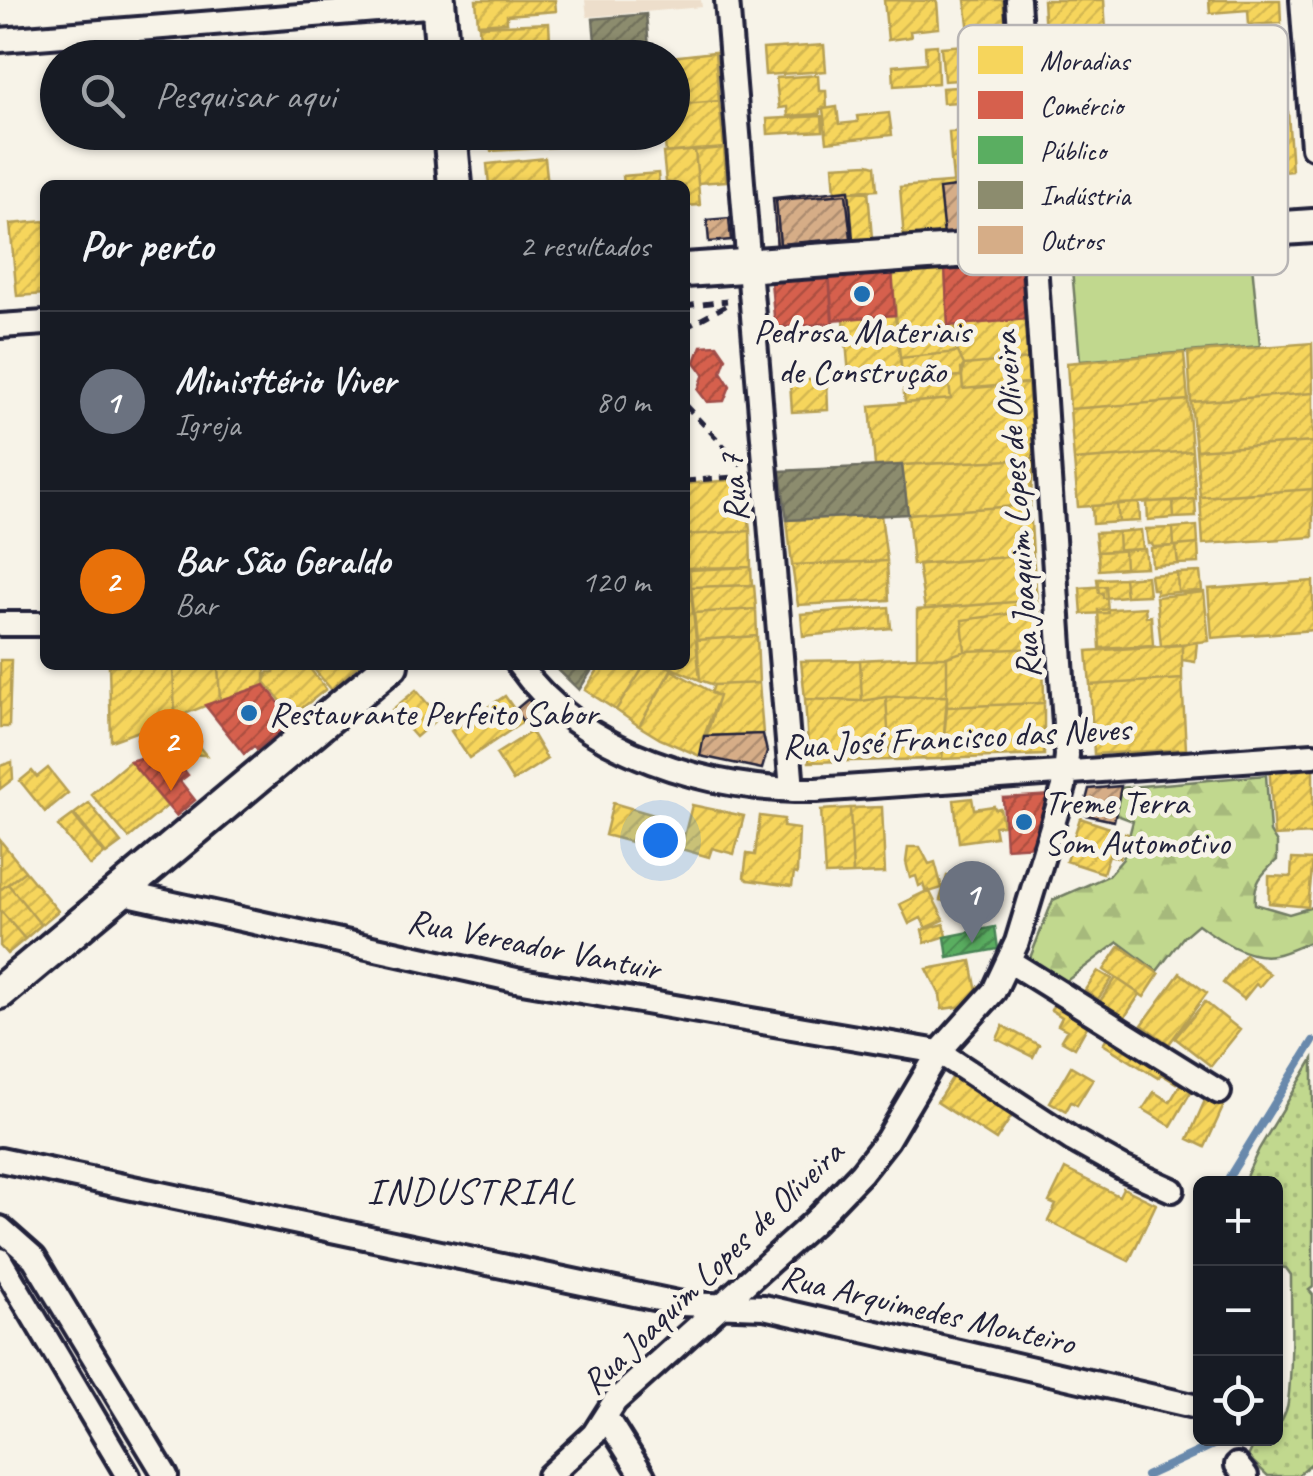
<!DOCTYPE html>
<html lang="pt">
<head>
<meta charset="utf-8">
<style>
  body { margin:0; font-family:Caveat,sans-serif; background:#20242c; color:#f1f3f6 }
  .controls { position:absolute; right:30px; bottom:30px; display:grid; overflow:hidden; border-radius:15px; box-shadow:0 2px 8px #0004 }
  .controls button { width:90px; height:90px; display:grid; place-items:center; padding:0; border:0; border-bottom:2px solid #363941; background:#171b24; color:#f1f3f6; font:50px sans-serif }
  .you { position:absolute; left:660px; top:840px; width:35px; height:35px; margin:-25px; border:8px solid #fff; border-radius:50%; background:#1a73e8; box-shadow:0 0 0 15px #1a73e833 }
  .badge { display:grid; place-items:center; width:65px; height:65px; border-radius:50%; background:#8c9099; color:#fff; font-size:32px; font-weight:700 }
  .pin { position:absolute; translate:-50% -82px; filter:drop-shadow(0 2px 5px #0008) }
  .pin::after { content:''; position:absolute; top:52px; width:35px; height:30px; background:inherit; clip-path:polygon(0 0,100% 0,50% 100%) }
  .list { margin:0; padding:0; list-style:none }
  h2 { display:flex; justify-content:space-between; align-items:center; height:130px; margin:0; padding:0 40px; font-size:42px }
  h2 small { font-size:32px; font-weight:400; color:#9ea1a6 }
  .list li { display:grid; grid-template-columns:65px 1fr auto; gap:30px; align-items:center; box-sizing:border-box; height:180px; padding:0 40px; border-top:2px solid #363941 }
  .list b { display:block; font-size:38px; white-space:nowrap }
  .list p { margin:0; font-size:32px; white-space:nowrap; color:#9ea1a6 }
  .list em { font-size:32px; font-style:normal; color:#9ea1a6 }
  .icon { flex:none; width:55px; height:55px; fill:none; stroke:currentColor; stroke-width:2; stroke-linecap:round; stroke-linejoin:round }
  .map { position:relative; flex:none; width:1313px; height:1476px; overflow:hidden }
  .search { position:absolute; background:#171b24; box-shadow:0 2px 8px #0004; left:40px; top:40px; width:650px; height:110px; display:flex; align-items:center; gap:25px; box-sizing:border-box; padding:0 35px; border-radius:55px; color:#9ea1a6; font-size:38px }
  .panel { position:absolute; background:#171b24; box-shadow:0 2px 8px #0004; left:40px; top:180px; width:650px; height:490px; border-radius:15px }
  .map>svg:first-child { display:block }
</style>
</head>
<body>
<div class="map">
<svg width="1313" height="1476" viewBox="0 0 1313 1476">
  <defs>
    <pattern id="grass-dots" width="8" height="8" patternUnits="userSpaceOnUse" patternTransform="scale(2.5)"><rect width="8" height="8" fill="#c1d88e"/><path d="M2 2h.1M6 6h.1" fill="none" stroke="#a6b97b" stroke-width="1.8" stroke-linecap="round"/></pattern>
    <pattern id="forest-firs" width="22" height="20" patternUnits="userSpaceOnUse" patternTransform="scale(2.5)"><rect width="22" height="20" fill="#c1d88e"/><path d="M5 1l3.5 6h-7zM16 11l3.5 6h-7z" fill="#a6b97b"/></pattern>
    <pattern id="homes-hatch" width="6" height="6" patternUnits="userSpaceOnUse" patternTransform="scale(2.5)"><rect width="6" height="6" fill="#f6d55c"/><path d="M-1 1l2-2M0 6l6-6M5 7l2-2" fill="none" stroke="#d3b751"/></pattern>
    <pattern id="shops-hatch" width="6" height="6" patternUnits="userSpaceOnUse" patternTransform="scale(2.5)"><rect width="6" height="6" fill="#d6604d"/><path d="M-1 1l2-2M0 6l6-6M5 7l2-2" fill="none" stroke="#ad4f41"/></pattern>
    <pattern id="public-hatch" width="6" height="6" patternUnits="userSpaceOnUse" patternTransform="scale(2.5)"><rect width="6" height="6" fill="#5aae61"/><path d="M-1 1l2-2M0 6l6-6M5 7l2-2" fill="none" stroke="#4a8d51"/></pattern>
    <pattern id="industry-hatch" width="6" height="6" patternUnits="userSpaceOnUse" patternTransform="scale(2.5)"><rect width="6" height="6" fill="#8c8c6e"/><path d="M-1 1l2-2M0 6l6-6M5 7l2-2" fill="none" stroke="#72725c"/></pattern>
    <pattern id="building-hatch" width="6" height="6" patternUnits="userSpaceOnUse" patternTransform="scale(2.5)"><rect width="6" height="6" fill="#d6ad87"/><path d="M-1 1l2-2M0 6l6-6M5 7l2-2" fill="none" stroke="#ad8c70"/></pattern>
  </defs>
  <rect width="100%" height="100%" fill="#f7f3e8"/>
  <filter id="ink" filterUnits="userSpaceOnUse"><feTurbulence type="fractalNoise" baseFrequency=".01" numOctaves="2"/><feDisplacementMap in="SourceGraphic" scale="20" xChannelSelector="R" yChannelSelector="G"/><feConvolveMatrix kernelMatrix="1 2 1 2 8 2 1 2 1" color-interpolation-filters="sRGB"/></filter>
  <g filter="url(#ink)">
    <!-- built -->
    <path fill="#eddecb" d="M585,0h116l1,7 -115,10z"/>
    <!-- grass -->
    <path fill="url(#grass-dots)" stroke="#727d64" stroke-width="2.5" d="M1313,1059v228l-4,3 4,5v167l-16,14h-29l-20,-19 6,-13 22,-6c0,-13 11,-22 12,-36 5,-41 3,-85 3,-127l-5,-7 -10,-1v-83l-33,-1 16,-34z"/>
    <!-- forest -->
    <path fill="url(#forest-firs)" stroke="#727d64" stroke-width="2.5" d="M1266,775l4,57 7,11v17c-15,14 -24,22 -22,44l34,10 24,-7v34c-12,4 -26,12 -39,14 -26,5 -56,-16 -76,-31l-14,12 -27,35 -39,-29 -53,40 -37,-19 25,-63 55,-24 15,-17 10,-38 -19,-7 5,-26z"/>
    <!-- green -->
    <path fill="#c1d88e" stroke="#727d64" stroke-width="2.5" d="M1251,254l9,92 -180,15 -8,-92z"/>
    <!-- homes -->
    <path fill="url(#homes-hatch)" stroke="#b69f52" stroke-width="2.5" d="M476,0h79l1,11 -49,4v7l-29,2z
      M884,0l53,1 2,27 -29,3 1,6 -23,3z
      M965,0h38l3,29 -37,3z
      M1043,0h61l2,31 -61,4z
      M1209,0h71l1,23 -32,2 -1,-15 -38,3z
      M549,23l2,35h-70l-2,-32z
      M1004,42l2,35 -62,4 -3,-34z
      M824,45l2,26 -61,4 -2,-26z
      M937,45l1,38 -44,3 -1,-20 33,-3 -1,-17z
      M715,52l4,49 -47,4v-47h-10z
      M818,75l1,16h7l1,17 -7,1v5l-32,2 -1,-9 -8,1 -3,-30z
      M1005,84l2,31 -47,3 -1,-16 -16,1 -1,-15z
      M719,101l5,47 -58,5 -2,-21h8v-27z
      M837,107l2,17 19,-2 -1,-6 32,-3 3,22 -65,7 -4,-33z
      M1288,112l4,59 -55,5 -4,-60z
      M822,116l1,15 -55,3 -1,-15z
      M1014,129l2,27 -65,3 -2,-27z
      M489,132h53l1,16 -52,3z
      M542,132h35l1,13 -35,3z
      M577,132h39l1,10 -39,3z
      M616,132h48v8l-47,2z
      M724,148l2,33 -28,2 -3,-33z
      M695,150l5,55 -15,1v-21l-19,-3 -3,-29z
      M545,158l3,27h-59l-2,-21z
      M973,158l2,17 8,-1 2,23 15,-2 3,32 -45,5 -7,-73z
      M868,164l7,2 2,24 -42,3 -2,-27z
      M658,173l1,12h-35l-1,-9z
      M959,182l5,54 -60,4 -4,-53z
      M868,190l4,48 -21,2 -5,-48z
      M45,221v73l-28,2 -7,-72z
      M945,268l3,58 7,-1 3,27 -58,6 -8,-86z
      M895,315l7,58 -53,2 -5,-56z
      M1026,319l4,40 -66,6 -6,-13 -3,-27z
      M1312,343l1,50 -122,9 -3,-49z
      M958,352l6,13 -2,11 -14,1 3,22 -46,4 -5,-45z
      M1184,353l4,47 -118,9 -3,-46z
      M1030,359l3,24 -70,6 -2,-20 3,-4z
      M962,376l1,13 65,-6 6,76 -159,7 -5,-60 81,-7 -3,-22z
      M827,379l1,31 -36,2 -2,-31z
      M1313,393v49l-117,8 -5,-48z
      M1188,400l4,51 -118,9 -4,-51z
      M1313,442v47l-113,8 -4,-47z
      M1192,451l4,48 -118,8 -4,-47z
      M1034,459l-4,46 -122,9 -6,-49z
      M745,479l5,52 -65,4v-51z
      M1313,489v48l-110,7 -3,-47z
      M1195,499l1,18 -22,1 -1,-17z
      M1173,501l1,17 -26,2 -1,-18z
      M1139,503l1,18 -21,1 -2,-18z
      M1117,504l2,18 -26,2 -1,-18z
      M1030,505l3,50 -120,10 -5,-51z
      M881,515l6,46 -95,4 -5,-45z
      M1197,526l1,18 -24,2 -1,-18z
      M1173,528l1,18 -21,1 -1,-3h-4l-2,-15z
      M1141,530l2,19 -24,2 -1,-19z
      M750,531l1,36 -66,1v-33z
      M1118,532l1,19 -22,1 -2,-19z
      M1198,544l1,19 -21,1 -2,-18z
      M1176,546l2,18 -26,2 -1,-18z
      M1143,549h2l2,18 -22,1 -1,-18z
      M1124,550l1,18 -26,2 -1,-18z
      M1033,555l4,45 -112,9 -7,-45z
      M887,561l2,39 -91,5 -6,-40z
      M751,567l1,18 -61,2 -2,-17z
      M685,570h4l11,110 -36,-15h21z
      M1200,572l2,19 -24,1 -1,-19z
      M1177,573l1,19 -22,2v-5h-4l-2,-14z
      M1147,576l2,19 -23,1 -2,-18z
      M1124,578l2,18 -23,2v-5h-4l-2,-14z
      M1313,581v49l-101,8 -4,-49z
      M754,585l2,24 -62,4 -3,-26z
      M1106,586l2,27 -26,1 -2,-26z
      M1204,592l5,49 -48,5 -5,-49z
      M1037,600l2,10 -77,10 3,31 -18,6h-30v-47z
      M889,607l2,21 -88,8 -2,-22z
      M1145,607l1,10 5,-1 2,29 -53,3 -2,-38z
      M756,609l1,27 -60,4 -3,-27z
      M1039,610l4,38 -78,3 -3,-31z
      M757,636l2,47 -45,2 -14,-5 -3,-40z
      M1197,642l-2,20 -13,-2v-15z
      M1182,645v34l-92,6 -3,-34z
      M1043,648l1,55 -97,4v-50l18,-6z
      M917,657h30v39l-61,1 -24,4 -2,-41z
      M0,660h11l-2,67h-9z
      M860,660l2,41 -57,-2 -4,-38z
      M109,665h64l2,53 -64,23z
      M173,665h45l2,35 -45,18z
      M218,665h47v20l-45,15z
      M274,665h33l19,24 -24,19 4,5 -9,7 -32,-38 3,-10h6z
      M317,665h41l-27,24 -18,-21z
      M601,665h44l-29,45 -31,-20z
      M645,665h22l6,3 -34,58 -23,-16z
      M671,670l48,26 -19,60 -40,-17 -21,-13z
      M1182,679l4,70 -92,5 -4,-69z
      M759,683l4,51 -59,2 15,-40 -8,-3 3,-8z
      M416,690l23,27 -23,20 -24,-27z
      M505,696l18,26 -54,36 -18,-27z
      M947,696l-5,63 -52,1 -4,-63z
      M886,697l4,63 -81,2 -4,-63 57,2z
      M1044,703v52l-102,4 5,-52z
      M175,718l31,37 -19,-1 -9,-10 -9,5 -9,-26z
      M531,732l16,27 -34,22 -17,-27z
      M1313,760v74l-39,2 -5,-73z
      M130,761l37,45 -38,32 -38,-44z
      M12,762l1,17 -13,10v-23z
      M48,768l20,25 -23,19 -25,-31 12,-10 5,6z
      M972,798l2,11 20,-3 1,3 5,-1 3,17 -9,1 2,11 -37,5 -5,-42z
      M89,803l32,40 -15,11 -32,-40z
      M613,803l45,13 -8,31 -45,-12z
      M692,805l52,11 -10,38 -22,-6 -3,9 -28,-8z
      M882,807l3,66 -32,1 -3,-66z
      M850,808l3,66 -28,1 -4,-65z
      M73,815l31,39 -14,12 -32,-40z
      M760,816l24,3 -1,8 16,2 -2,45 -3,-1 -2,13 -44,-6 -4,-3 3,-23 8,1z
      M1080,818l48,16 -8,24 -11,-3 -6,18 -37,-12z
      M0,840l25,31 -25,19z
      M908,847h12l9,17 6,-2 7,26 -16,5 -3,-9 -4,2 -3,-10 -6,2 -4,-16z
      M1292,859l21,1 -5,47 -39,-4v-27l22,1z
      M25,871l33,40 -17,14 -33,-41z
      M947,876l44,12 -7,24 -44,-12z
      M8,884l33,41 -16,14 -25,-29v-20z
      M929,890l15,30 -18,8 -5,-10 -12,6 -9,-20z
      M0,910l25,29 -18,15 -7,-8z
      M944,924l3,12 -22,7 -3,-13z
      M1120,946l39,28 -15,23 -40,-27z
      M1245,954l25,20 -11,13 -3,-3 -12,15 -21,-16z
      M971,961l5,26 10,-2 -14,20 -30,4 -2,-14 -13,-26z
      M1098,971l14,8 -14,20 -13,-9z
      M1180,973l27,20 -38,51 -27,-19z
      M1116,978l24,16 -18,27 -24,-17z
      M1058,997l34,21 -17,30 -14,-8 6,-10 -9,-5 4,-8 -11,-7z
      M1205,1002l35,28 -29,36 -36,-28z
      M1115,1023l66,52 -5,8 -15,-9 -3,4 -55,-34z
      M1003,1026l36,19 -6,12 -36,-18z
      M1071,1066l22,13 -16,26 -6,-3 -5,9 -16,-9z
      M954,1075l63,33 -21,32 -59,-38z
      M1181,1083l11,7 -21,36 -28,-17 11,-17 16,10z
      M1215,1092l10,5 -4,7 3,1 -19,42 -17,-8 18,-41 5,3z
      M1065,1169l54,27 4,-8 33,16 -27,57 -81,-40 8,-16 -7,-3z"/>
    <!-- shops -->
    <path fill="url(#shops-hatch)" stroke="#a04d48" stroke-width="2.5" d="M821,217l2,26 -46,4 -2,-26z
      M1020,264l6,55 -78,7 -3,-58z
      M892,268l3,47 -63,5 -3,-47z
      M829,273l4,50 -58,5 -4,-47 6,-4z
      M717,345l9,13 -5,14 9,14 -6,15 -17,1 -9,-12 6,-16 -9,-12 6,-16z
      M265,685l28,36 -36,29 -3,-4 -10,8 -39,-49z
      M168,750l20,25 -8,6 15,19 -19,16 -46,-55z
      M1052,795l-16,51 -30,2 -3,-50z"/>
    <!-- public -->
    <path fill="url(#public-hatch)" stroke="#498456" stroke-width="2.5" d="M995,927l3,22 -50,9 -3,-21z"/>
    <!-- industry -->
    <path fill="url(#industry-hatch)" stroke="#6c6c5f" stroke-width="2.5" d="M646,14l3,34 -53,5 -3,-34z
      M902,465l6,49 -121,6 -7,-49z
      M553,665h42l-16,25z"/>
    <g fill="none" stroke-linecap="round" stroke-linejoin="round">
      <!-- stream -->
      <path stroke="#6989ac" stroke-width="8" d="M1229,1184v-7l84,-136
        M1146,1476l82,-38"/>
    </g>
    <!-- building -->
    <path fill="url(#building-hatch)" stroke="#22223b" stroke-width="2.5" d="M956,187l5,48 -17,1 -5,-47z
      M849,190l4,50 -76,7 -4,-49z
      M846,194l5,44 -71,6 -4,-44z
      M729,218l2,22 -22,2 -2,-22z
      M528,699l9,11 -14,12 -8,-12z
      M763,734l4,18 -5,17 -62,-13 4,-20z
      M1121,786l-7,35 -28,-6 -3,-3 6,-23z"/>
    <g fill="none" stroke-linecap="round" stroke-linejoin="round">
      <defs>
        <path id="street" d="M727,0l65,790
          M1302,0l11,147
          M0,40l439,-35
          M0,326l45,-3
          M0,624h45
          M519,665c62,89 194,127 297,125l497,-35
          M119,892l397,88 423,72 134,88 50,28 49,22
          M1009,961l210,131
          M0,1160l682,144 82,3 429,99
          M0,1228l34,30 132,218
          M0,1260l128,216
          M606,1417l37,59
          M1237,1465l9,11
          M549,1476l45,-42 21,-33 199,-179 47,-49 26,-33 52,-88 55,-61 23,-49 47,-155 3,-32 -49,-755"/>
        <path id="secondary" d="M438,0l5,58
          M450,132l5,53
          M685,270l628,-44
          M0,992l391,-327"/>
      </defs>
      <!-- street casing -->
      <use href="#street" stroke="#22223b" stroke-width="30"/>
      <!-- secondary casing -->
      <use href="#secondary" stroke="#22223b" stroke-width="40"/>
      <!-- path -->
      <path stroke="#22223b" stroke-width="5" stroke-dasharray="10 8" stroke-linecap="butt" d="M685,306l42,-5
        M685,328l46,-25
        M685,405l57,60
        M685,481l60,-5"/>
      <!-- street -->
      <use href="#street" stroke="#f7f3e8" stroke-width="22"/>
      <!-- secondary -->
      <use href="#secondary" stroke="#f7f3e8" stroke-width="32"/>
    </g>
  </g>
  <!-- markers -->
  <g fill="#1f6fb2" stroke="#f7f3e8" stroke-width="4">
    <circle cx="862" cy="294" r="10"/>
    <circle cx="249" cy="713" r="10"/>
    <circle cx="1024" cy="822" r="10"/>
  </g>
  <g text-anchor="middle" stroke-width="10" stroke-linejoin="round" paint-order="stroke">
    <!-- poi labels -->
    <g font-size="35" fill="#22223b" stroke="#f7f3e8" text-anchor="start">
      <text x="862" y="343" text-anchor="middle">Pedrosa Materiais<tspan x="862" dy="40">de Construção</tspan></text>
      <text x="269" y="725">Restaurante Perfeito Sabor</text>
      <text x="1044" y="814">Treme Terra<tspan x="1044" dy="40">Som Automotivo</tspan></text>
    </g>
    <!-- street labels -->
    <g font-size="35" fill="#22223b" stroke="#f7f3e8">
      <text transform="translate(733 488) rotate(-95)" y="12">Rua 7</text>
      <text transform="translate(1016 505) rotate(-94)" y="12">Rua Joaquim Lopes de Oliveira</text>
      <text transform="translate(956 737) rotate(-3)" y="12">Rua José Francisco das Neves</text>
      <text transform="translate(534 944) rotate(11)" y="12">Rua Vereador Vantuir</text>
      <text transform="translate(712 1267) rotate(-44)" y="12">Rua Joaquim Lopes de Oliveira</text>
      <text transform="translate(928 1309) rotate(13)" y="12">Rua Arquimedes Monteiro</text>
    </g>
    <!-- neighbourhood labels -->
    <g font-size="38" letter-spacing="2.5" fill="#22223b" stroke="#f7f3e8">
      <text x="472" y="1203">INDUSTRIAL</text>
    </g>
  </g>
  <!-- legend -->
  <rect x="958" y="25" width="330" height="250" rx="15" fill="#f7f3e8" stroke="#b7b4b4" stroke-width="2.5"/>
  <rect x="978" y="46" width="45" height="28" fill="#f6d55c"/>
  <rect x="978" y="91" width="45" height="28" fill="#d6604d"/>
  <rect x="978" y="136" width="45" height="28" fill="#5aae61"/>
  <rect x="978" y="181" width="45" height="28" fill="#8c8c6e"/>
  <rect x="978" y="226" width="45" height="28" fill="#d6ad87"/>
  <g font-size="28" fill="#22223b">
    <text x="1040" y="70">Moradias</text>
    <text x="1040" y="115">Comércio</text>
    <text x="1040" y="160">Público</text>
    <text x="1040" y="205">Indústria</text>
    <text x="1040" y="250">Outros</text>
  </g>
</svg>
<div class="controls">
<button>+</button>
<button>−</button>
<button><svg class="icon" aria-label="locate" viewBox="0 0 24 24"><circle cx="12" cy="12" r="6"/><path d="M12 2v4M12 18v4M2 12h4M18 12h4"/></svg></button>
</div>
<div class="you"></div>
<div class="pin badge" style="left:972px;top:943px;background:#6b7280">1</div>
<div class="pin badge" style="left:171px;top:791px;background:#e8710a">2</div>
<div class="search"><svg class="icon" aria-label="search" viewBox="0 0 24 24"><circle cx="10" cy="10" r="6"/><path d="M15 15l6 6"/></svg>Pesquisar aqui</div>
<section class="panel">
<h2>Por perto<small>2 resultados</small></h2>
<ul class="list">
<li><span class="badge" style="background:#6b7280">1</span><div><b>Ministtério Viver</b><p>Igreja</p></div><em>80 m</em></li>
<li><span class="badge" style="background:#e8710a">2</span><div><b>Bar São Geraldo</b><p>Bar</p></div><em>120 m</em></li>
</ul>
</section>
</div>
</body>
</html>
